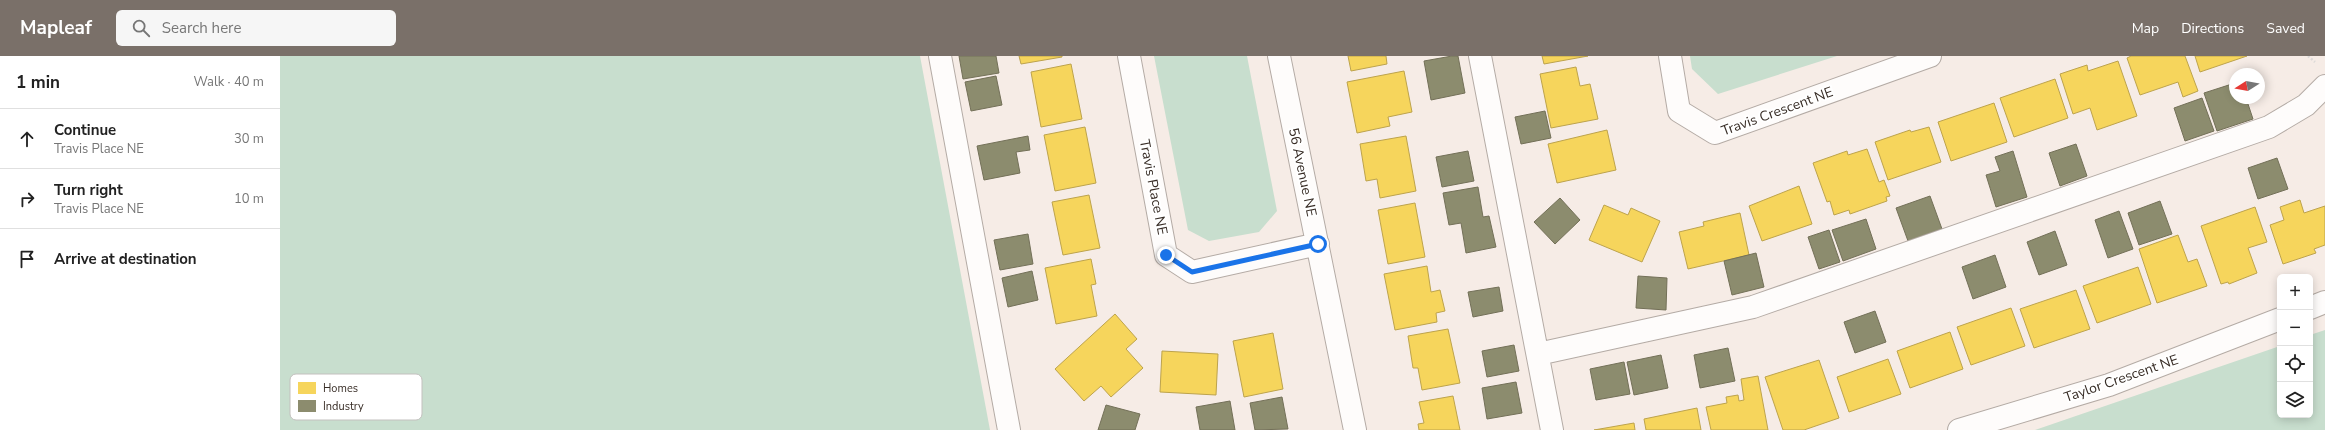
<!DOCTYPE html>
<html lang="en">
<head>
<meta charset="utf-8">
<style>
  body { margin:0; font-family:"Nunito Sans",sans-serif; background:#f6f6f6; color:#222 }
  .controls { position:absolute; right:12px; bottom:12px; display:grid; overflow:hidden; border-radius:6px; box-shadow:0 2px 10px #0003 }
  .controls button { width:36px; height:36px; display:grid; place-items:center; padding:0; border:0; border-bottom:1px solid #e0e0e0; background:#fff; color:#222; font:20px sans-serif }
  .compass { position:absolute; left:1949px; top:12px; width:36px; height:36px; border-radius:50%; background:#fff; box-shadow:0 2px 10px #0003; rotate:259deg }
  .stop { position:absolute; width:12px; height:12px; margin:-9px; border:3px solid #1a73e8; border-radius:50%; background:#fff }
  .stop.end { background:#1a73e8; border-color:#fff; box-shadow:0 1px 4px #0008 }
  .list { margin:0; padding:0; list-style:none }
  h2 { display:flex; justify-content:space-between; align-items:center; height:52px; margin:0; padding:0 16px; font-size:17px }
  h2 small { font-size:13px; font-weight:400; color:#767676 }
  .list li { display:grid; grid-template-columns:26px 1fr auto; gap:12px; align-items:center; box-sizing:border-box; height:60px; padding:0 16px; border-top:1px solid #e0e0e0 }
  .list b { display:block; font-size:15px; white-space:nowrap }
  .list p { margin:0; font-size:13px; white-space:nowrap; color:#767676 }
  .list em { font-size:13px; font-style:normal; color:#767676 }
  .icon { flex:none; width:22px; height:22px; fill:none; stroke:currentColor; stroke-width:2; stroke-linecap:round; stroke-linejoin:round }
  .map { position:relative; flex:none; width:2045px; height:374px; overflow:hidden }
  header { display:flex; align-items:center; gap:24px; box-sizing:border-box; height:56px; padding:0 20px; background:#7a7069; color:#fff }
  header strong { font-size:19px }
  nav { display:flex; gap:22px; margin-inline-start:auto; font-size:14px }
  .search { width:280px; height:36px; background:#f6f6f6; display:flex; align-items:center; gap:10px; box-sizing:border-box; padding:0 14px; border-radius:6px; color:#767676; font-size:15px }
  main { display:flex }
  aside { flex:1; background:#fff }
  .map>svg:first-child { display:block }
</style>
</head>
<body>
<header>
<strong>Mapleaf</strong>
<div class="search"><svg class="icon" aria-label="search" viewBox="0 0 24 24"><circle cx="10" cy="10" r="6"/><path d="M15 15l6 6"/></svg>Search here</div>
<nav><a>Map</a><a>Directions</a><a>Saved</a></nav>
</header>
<main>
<aside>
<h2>1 min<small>Walk · 40 m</small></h2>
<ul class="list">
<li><svg class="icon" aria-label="ahead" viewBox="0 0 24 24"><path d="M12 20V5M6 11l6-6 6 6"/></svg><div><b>Continue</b><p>Travis Place NE</p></div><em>30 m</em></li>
<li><svg class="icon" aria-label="right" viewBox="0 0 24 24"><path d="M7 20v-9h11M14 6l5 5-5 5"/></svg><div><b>Turn right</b><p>Travis Place NE</p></div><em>10 m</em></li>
<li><svg class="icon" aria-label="arrive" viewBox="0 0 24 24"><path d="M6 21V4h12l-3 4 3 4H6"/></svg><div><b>Arrive at destination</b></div></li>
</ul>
</aside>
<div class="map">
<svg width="2045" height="374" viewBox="0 0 2045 374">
  <rect width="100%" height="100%" fill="#f6ece6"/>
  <!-- green -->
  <path fill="#c8dece" d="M0,0h640l70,374h-710z
    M874,0h93l30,155 -18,21 -50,9 -21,-11z
    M1410,0h147l-119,38 -26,-25z
    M2045,274v100h-290l245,-84v69h30v-80z"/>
  <!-- homes -->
  <path fill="#f6d55c" stroke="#bda34c" d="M739,0h43v1l-41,7z
    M1068,0h38l1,8 -36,7z
    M1262,0h46l-44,8z
    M1851,0h54l13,35 -15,6 -5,-15 -38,13 -13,-37z
    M1915,0h52l-47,16z
    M1838,5l19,55 -40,14 -7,-22 -17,6 -13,-40 27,-9 1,6z
    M791,8l11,55 -41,8 -10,-55z
    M1296,11l4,19 10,-2 8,35 -47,9 -11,-54z
    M1124,15l8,41 -24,5 2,9 -33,7 -10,-51z
    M1775,23l13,39 -54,19 -14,-39z
    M1714,47l13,39 -56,19 -13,-39z
    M805,71l11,56 -41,8 -11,-56z
    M1649,71l12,35 -53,18 -13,-38 35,-12 1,2z
    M1327,74l9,40 -59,13 -9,-39z
    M1126,80l10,55 -36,7 -3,-19 -11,2 -6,-37z
    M1587,93l12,33 5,-2 6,16 -4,1 1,4 -37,13 -1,-4 -15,5 -4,-14 -3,1 -14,-39 34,-12 1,4z
    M1519,130l13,38 -50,17 -13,-35z
    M809,139l11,53 -37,7 -11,-53z
    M2020,144l4,13 21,-7v39l-11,4 2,4 -33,11 -13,-39 14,-5 -4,-13z
    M1135,147l10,54 -37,7 -10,-54z
    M1324,149l24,10 3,-7 29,13 -18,41 -53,-22z
    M1975,151l12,35 -19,6 9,25 -28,11 -1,-2 -7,2 -20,-58z
    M1460,157l9,42 -61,14 -9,-37 25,-6 -1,-4z
    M1898,179l10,27 9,-3 10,27 -50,17 -18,-54z
    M811,203l5,25 -5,1 6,31 -41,8 -11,-56z
    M1147,210l4,26 9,-2 5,21 -9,2 1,9 -42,8 -11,-56z
    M1858,211l13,37 -54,19 -14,-37z
    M1796,234l14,39 -56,19 -14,-39z
    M1731,252l14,38 -54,19 -14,-38z
    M835,258l22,25 -11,10 17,19 -32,29 -10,-11 -17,15 -29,-32z
    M1168,273l12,54 -38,7 -4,-22h-5l-5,-32z
    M1670,276l13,37 -53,19 -13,-37z
    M993,277l10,56 -39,8 -11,-56z
    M882,295l56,3 -2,41 -56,-3z
    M1608,303l13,35 -52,18 -12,-35z
    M1539,304l20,58 -35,12h-21l-18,-53z
    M1478,320l10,54h-57l-5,-23 21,-4 -1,-6 12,-2 1,6 5,-1 -3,-21z
    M1173,340l7,34h-41l-1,-6 6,-1 -5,-21z
    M1417,352l4,22h-55l-2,-11z
    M1354,367l1,7h-41z"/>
  <!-- industry -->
  <path fill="#8c8c6e" stroke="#737058" d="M679,0h37l3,17 -36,6z
    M1172,0h6l7,37 -34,7 -7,-39z
    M716,20l6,29 -31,6 -6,-29z
    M1955,27v15h11l7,21 -36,12 -13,-38z
    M1922,42l12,33 -29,10 -11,-33z
    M1265,55l6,27 -30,6 -6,-27z
    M748,80l2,14 -14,2 4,21 -36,7 -7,-34z
    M1796,88l11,32 -27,10 -11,-33z
    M1188,95l6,30 -32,6 -6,-30z
    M1733,95l14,46 -31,10 -10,-32 14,-4 -5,-14z
    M1997,102l11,31 -30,10 -10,-31z
    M1198,131l5,30 6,-1 7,31 -30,6 -5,-30 -12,2 -6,-32z
    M1650,140l12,33 -34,12 -12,-33z
    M1280,142l20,22 -25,24 -21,-22z
    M1880,145l12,33 -33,11 -11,-32z
    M1839,155l14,38 -25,9 -13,-38z
    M1586,163l10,30 -33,12 -11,-31z
    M1549,174l11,32 -21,7 -11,-32z
    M1775,175l12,34 -28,10 -12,-33z
    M748,178l5,30 -33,6 -6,-30z
    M1476,197l8,34 -32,8 -8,-34z
    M1715,199l11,32 -33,12 -11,-32z
    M752,215l6,29 -30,7 -6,-29z
    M1358,220l29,2 -1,32 -30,-2z
    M1219,231l4,24 -30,6 -5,-25z
    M1595,255l11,31 -31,11 -11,-31z
    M1234,289l5,26 -32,6 -5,-26z
    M1448,292l7,33 -35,7 -6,-33z
    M1381,299l7,33 -34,7 -7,-33z
    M1344,306l6,32 -34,6 -6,-31z
    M1236,326l6,31 -35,6 -5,-31z
    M1002,341l6,32 -33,1 -5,-27z
    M950,345l5,29h-35l-4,-23z
    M826,349l34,9 -5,16h-37z"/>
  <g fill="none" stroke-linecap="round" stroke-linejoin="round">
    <defs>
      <path id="minor" d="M660,0l69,374
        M849,0l37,199 26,17 126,-28
        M999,0l76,374
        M1200,0l72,374
        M1390,0l9,55 36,22 215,-77
        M2030,252l15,-6
        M1258,298l215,-47 516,-180 37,-22 19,-19
        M1679,374l150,-45 171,-66"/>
    </defs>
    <!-- minor casing -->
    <use href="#minor" stroke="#b4aba5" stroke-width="24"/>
    <!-- path -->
    <path stroke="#dcd9d8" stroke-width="2.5" stroke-dasharray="2 2" stroke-linecap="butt" d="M2028,0l7,6"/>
    <!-- minor -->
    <use href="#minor" stroke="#fefcfb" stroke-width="22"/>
  </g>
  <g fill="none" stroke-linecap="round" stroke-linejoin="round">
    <!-- route -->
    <path stroke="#1a73e8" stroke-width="5" d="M886,199l26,17 126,-28"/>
  </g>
  <g text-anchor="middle" stroke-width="4" stroke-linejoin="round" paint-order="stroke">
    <!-- street labels -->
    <g font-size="14" fill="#382d26" stroke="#fff">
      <text transform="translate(1497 55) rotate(-20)" y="5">Travis Crescent NE</text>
      <text transform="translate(1023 116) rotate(78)" y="5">56 Avenue NE</text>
      <text transform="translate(874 131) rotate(79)" y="5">Travis Place NE</text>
      <text transform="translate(1841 322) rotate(-19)" y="5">Taylor Crescent NE</text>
    </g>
  </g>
  <!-- legend -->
  <rect x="10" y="318" width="132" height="46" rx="6" fill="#fff" stroke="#c3c0be" stroke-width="1"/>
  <rect x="18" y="326" width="18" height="12" fill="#f6d55c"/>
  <rect x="18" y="344" width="18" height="12" fill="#8c8c6e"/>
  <g font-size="11" fill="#382d26">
    <text x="43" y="336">Homes</text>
    <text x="43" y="354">Industry</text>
  </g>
</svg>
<div class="controls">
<button>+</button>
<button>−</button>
<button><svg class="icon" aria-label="locate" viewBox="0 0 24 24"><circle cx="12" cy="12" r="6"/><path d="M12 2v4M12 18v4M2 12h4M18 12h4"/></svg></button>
<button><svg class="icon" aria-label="layers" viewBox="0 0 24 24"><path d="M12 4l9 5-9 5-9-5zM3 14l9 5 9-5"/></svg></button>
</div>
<svg class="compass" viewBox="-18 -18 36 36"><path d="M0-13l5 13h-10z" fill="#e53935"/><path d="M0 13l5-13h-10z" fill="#767676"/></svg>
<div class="stop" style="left:1038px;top:188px"></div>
<div class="stop end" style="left:886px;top:199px"></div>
</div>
</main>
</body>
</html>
